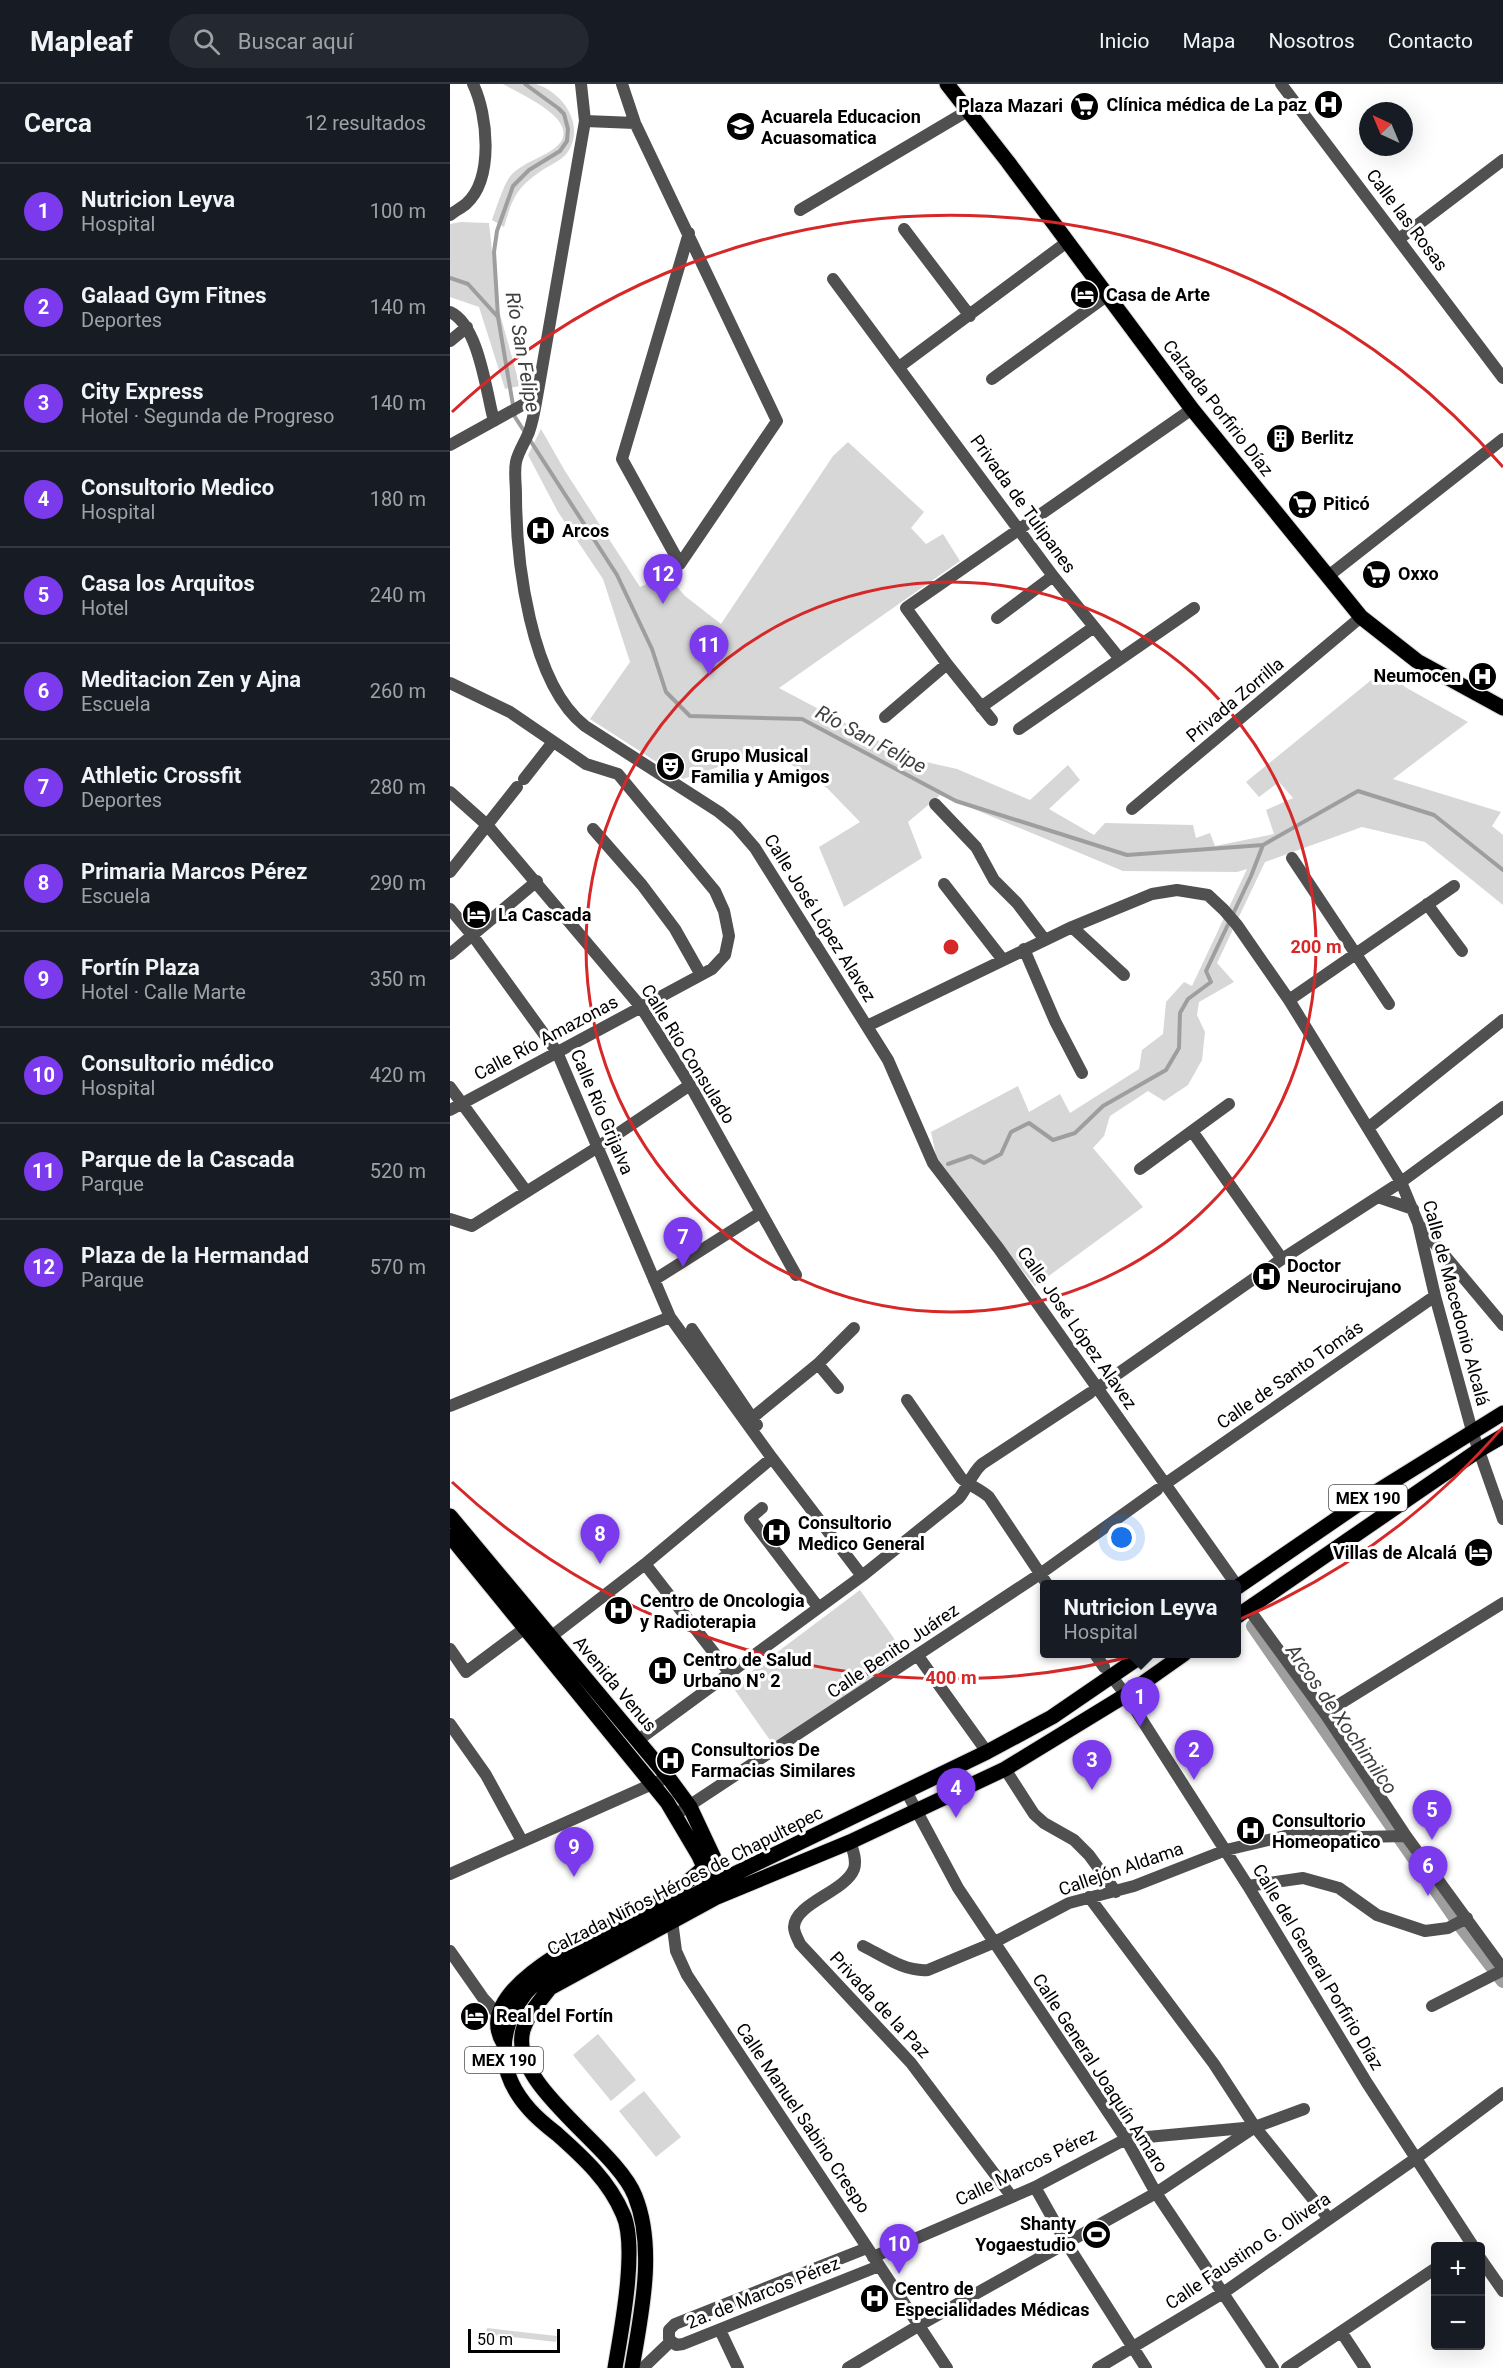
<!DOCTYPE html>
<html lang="es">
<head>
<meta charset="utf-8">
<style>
  body { margin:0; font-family:Roboto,sans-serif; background:#242831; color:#f1f3f6 }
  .controls { position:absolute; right:18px; bottom:18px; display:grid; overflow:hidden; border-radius:6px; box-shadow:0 6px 24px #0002 }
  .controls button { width:54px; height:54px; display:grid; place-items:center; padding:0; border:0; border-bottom:2px solid #363941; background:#171b24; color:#f1f3f6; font:30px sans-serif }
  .compass { position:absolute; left:909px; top:18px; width:54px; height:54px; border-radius:50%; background:#171b24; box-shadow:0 6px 24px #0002; rotate:316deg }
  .scale { position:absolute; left:18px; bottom:15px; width:92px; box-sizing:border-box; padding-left:6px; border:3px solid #000; border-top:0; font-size:16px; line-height:21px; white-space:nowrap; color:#000; -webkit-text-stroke:4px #fff; paint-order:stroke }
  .you { position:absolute; left:672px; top:1454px; width:21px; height:21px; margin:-15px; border:4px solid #fff; border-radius:50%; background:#1a73e8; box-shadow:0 0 0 9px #1a73e833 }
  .badge { display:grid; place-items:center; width:39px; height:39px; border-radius:50%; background:#7c3aed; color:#fff; font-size:20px; font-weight:700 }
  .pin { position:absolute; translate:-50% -50px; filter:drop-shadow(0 2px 3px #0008) }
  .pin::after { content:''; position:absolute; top:32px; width:21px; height:18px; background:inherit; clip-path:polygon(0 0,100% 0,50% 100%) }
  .popup { position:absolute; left:590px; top:1496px; width:201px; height:78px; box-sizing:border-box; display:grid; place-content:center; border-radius:6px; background:#171b24; filter:drop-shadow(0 2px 4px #0005); font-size:20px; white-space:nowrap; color:#9ea1a6 }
  .popup b { font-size:22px; color:#f1f3f6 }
  .popup::after { content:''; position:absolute; left:50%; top:100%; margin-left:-12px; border:12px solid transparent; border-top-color:#171b24 }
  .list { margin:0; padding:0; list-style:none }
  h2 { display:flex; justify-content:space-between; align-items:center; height:78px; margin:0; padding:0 24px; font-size:26px }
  h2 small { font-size:20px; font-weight:400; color:#9ea1a6 }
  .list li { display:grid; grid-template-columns:39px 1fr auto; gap:18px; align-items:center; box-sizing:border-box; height:96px; padding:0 24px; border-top:2px solid #363941 }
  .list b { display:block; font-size:22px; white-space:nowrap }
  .list p { margin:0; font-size:20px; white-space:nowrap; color:#9ea1a6 }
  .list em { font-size:20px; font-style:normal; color:#9ea1a6 }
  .icon { flex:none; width:33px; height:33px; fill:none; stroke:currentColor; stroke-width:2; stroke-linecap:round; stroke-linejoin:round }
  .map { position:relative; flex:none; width:1053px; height:2284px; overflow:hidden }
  header { display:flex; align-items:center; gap:36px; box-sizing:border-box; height:84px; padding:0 30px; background:#171b24; border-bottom:2px solid #363941 }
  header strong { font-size:28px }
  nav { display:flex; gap:33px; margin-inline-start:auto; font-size:21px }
  .search { width:420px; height:54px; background:#242831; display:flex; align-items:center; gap:15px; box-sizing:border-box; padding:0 21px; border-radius:33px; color:#9ea1a6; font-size:22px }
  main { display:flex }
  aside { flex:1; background:#171b24 }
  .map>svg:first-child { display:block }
</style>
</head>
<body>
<header>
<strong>Mapleaf</strong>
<div class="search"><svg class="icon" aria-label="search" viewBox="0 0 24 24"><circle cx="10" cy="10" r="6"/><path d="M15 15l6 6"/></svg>Buscar aquí</div>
<nav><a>Inicio</a><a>Mapa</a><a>Nosotros</a><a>Contacto</a></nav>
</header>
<main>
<aside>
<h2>Cerca<small>12 resultados</small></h2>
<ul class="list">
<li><span class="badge">1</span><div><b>Nutricion Leyva</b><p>Hospital</p></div><em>100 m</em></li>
<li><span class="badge">2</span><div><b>Galaad Gym Fitnes</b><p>Deportes</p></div><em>140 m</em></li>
<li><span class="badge">3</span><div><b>City Express</b><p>Hotel · Segunda de Progreso</p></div><em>140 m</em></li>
<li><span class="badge">4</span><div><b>Consultorio Medico</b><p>Hospital</p></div><em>180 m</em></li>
<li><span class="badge">5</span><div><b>Casa los Arquitos</b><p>Hotel</p></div><em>240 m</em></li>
<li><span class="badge">6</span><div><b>Meditacion Zen y Ajna</b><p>Escuela</p></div><em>260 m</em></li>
<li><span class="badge">7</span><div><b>Athletic Crossfit</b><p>Deportes</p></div><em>280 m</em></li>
<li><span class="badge">8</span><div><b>Primaria Marcos Pérez</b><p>Escuela</p></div><em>290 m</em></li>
<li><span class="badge">9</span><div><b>Fortín Plaza</b><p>Hotel · Calle Marte</p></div><em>350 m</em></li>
<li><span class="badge">10</span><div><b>Consultorio médico</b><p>Hospital</p></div><em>420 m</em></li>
<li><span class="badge">11</span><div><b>Parque de la Cascada</b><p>Parque</p></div><em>520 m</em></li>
<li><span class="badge">12</span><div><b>Plaza de la Hermandad</b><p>Parque</p></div><em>570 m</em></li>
</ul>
</aside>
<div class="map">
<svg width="1053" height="2284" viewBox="0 0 1053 2284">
  <rect width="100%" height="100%" fill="#fff"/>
  <!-- green -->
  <path fill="#d7d7d7" d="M53,0c10,0 24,0 33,0 28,9 50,42 31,69 -5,7 -15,11 -23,16 -27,18 -31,27 -40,58l-12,-7c4,-11 12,-38 20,-46 10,-10 28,-16 40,-24 39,-26 -31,-55 -49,-66z
    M11,138l28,1 9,84 22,79 -15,3 -26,-82 -29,-10v-73z
    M91,345l24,42 75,116 27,-12 18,21 36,28 112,-168 15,-14 76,70 -13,16 15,16 17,-10 17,27 -181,127 134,71 44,10 73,31 38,-35 12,15 -31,29 45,26 11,-12 88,2 3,13 14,-5 5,13 59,-12 -8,-24 27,-12 -14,-16 -20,15 -13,-15 140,-114 19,19 63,35 -75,57 108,33 -9,14 11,9v70l-78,-63 -63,-15 -97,35 -48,101 17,19 -35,20 -2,13 8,17 -3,28 -14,25 -24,16 -16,-10 -38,25 -6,20 -11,12 50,59 -108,79 -96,-117 -8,-37 87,-46 11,26 31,-18 10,19 69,-44 3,-19 21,-16 3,-32 18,-20 8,4 55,-117 -10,3 -114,-1 -183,-76 -32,27 14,36 -78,49 -25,-60 41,-25 -33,-34 -58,-38 -86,29 -93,-60 40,-57 -27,-83 -45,-67 -30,-57z
    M410,1506l45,64 -131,92 -42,-60z
    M148,1950l38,46 -25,21 -38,-46z
    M194,2007l37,46 -25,20 -37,-46z
    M37,2244l70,8 -1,6 -70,-8z"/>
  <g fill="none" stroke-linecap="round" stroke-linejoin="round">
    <!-- stream -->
    <path stroke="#9e9e9e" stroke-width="4" d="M75,0l33,24 6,6 4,15 -1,12 -7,10 -31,19 -16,16 -16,45 -3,21 4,65 17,100 102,158 35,74 14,43 24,24 112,3 154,82 171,54 136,-10 95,-54 76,24 69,55
      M0,194l18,6 29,32
      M498,1080l23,-8 13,7 17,-9 10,-22 18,-9 24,17 22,-7 28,-27 63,-36 13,-22 1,-35 8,-14 23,-17 -5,-11 45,-95 12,-31"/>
    <!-- canal -->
    <path stroke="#9e9e9e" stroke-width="14" d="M803,1542l210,303 40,52"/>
    <defs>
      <path id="major" d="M497,0l61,78 184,247 169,208 56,44 86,47
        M0,1432l218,261 22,30 38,81
        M0,1452l217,266 32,54 17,38
        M786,1504l140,-96 127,-79
        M786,1533l243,-167 24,-14
        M54,1960c-39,-62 119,-121 156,-144 18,-10 36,-24 50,-39
        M165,2284c6,-36 23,-122 8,-154 -14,-33 -39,-56 -66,-80 -9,-7 -19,-15 -27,-24 -32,-35 -35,-77 -5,-116 5,-7 13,-12 19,-18l180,-97 263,-127 65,-35 92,-63
        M182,2284c9,-53 24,-120 3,-172 -20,-50 -127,-111 -112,-166 5,-16 17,-29 27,-42l167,-91 133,-55 155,-73 121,-74 58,-41"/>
    </defs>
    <!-- major casing -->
    <use href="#major" stroke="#dbdbdb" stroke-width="17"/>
    <!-- minor -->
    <path stroke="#505050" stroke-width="12" d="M131,0l4,37 -48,276c-2,11 -4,24 -8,35 -4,10 -11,20 -13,30 -2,10 0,22 0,32 0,66 14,189 69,232l134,86 17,14 19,22 133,212 45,103 66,86 239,338
      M172,0l13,39 142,298 -97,143 -58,-105 67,-226
      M831,0l222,294
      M135,37l50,2
      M350,126l169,-100
      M0,131c5,-4 11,-7 16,-11 28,-25 22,-89 7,-120
      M454,145l66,87
      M949,155l104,-79
      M383,195l220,297 67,83
      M0,228c29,13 36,80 44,109
      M0,257l17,-14
      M449,283l168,-125
      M542,295l116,-84
      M0,361l87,-48
      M877,493l176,-138
      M547,534l56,-42
      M0,599l60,29 76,52 32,10 97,117 9,20 5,25 -4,19 -13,14 -262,141
      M531,623l113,-80
      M435,633l62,-53
      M542,636l-45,-56 -41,-56 286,-199
      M569,645l175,-121
      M74,695l29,-37
      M0,708l37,33 154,182 49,78 106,190
      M485,720l41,43 18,33 23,23 28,37
      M682,725l229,-192
      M37,741l30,-38
      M143,745l49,56 33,44 26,46
      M842,774l97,146
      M0,788l34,-43
      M494,800l59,76
      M977,820l35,47
      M0,825l23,27 84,116 113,265 102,141 90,118
      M622,843l52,48
      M574,865l31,72 27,52
      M0,870l87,-73
      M839,916l165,-114
      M417,942l205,-99 80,-33 25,-4 31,5 16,15 13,15 52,75 112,182 17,41 17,73 37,135 31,88
      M0,1003l76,104
      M918,1044l135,-108
      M742,1047l37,-27
      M690,1085l52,-38 90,128
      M928,1113l35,12
      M0,1135l22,7 126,-79 92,-62
      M970,1142l83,99
      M204,1196l106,-67
      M242,1245l65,96
      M368,1280l36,-36
      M646,1305l186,-130 119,-77 102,-75
      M457,1316l54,78c9,8 19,11 28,19l58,87
      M0,1322l220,-89
      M302,1334l66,-54 20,24
      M715,1400l270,-188
      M312,1424l-12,10 68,89
      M195,1480l84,108
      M798,1524l78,107 80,121 97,133
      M94,1558l101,-78 127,-106
      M0,1565l16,23 66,-49
      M645,1570l9,13
      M468,1572l69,96
      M662,1593l14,18 122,191 119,197 106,163
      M876,1631l4,-5 173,-107
      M0,1640l36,51 36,66
      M187,1657l225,-165 97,-78c9,-11 12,-24 23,-34l108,-71
      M555,1685l29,45 10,9 30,17 15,15 27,37
      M456,1707l52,97 168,251 30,54 117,175
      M225,1731l365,-241 117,-84
      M400,1758c3,8 7,18 4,27 -9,23 -59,34 -60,58 0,6 4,12 6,17l111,119 101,134
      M0,1790l218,-97
      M798,1802l55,-8 36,10 38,27 48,16 23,-3 19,-10
      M639,1813l125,167 41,63 74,92
      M221,1829l5,38 11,24 260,393
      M413,1862c20,10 42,26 65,24l65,-27 76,-40 65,-17 92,-36 80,-19 54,6 46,-1
      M0,1867l33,47 22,24
      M982,1922l71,-36
      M585,2103l32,57 79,124
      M417,2164l-192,76 -6,6v9l7,6 7,-1 196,-78
      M423,2173l162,-70 91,-48 129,-12 49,-18
      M1030,2174l23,33
      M270,2246l18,38
      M892,2249l23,35
      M195,2282l25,-24
      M398,2284l70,-42 238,-133 99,-66
      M648,2284l125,-75 192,-134 88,-66
      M837,2284l149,-100"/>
    <!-- major -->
    <use href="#major" stroke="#000" stroke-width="15"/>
  </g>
  <!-- distance rings -->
  <g fill="none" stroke="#d62828" stroke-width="3">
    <circle cx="501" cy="863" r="365"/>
    <path d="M1053 1343A731 731 0 0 1 2 1398M2 328A731 731 0 0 1 1053 383"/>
  </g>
  <!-- icons -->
  <defs>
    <symbol id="hospital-disc" viewBox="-11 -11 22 22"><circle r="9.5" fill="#000" stroke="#fff"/><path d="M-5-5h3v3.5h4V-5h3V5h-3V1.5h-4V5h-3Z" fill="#fff"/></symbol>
    <symbol id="supermarket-disc" viewBox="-11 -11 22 22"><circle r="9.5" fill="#000" stroke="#fff"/><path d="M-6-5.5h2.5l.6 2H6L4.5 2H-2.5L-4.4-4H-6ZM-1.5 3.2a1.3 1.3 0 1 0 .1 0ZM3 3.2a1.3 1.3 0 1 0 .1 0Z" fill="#fff"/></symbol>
    <symbol id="school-disc" viewBox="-11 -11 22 22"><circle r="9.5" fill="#000" stroke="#fff"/><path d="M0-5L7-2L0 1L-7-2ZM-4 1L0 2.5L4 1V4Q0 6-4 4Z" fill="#fff"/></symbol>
    <symbol id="hotel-disc" viewBox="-11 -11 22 22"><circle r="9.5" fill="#000" stroke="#fff"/><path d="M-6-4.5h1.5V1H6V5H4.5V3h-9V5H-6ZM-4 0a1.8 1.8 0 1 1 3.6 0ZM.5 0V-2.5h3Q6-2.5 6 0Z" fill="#fff"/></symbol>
    <symbol id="building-disc" viewBox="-11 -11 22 22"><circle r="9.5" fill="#000" stroke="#fff"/><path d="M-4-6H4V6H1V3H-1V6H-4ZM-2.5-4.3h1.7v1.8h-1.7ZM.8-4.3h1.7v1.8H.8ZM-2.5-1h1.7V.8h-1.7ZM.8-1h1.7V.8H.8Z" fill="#fff"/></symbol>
    <symbol id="theatre-disc" viewBox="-11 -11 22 22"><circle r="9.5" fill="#000" stroke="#fff"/><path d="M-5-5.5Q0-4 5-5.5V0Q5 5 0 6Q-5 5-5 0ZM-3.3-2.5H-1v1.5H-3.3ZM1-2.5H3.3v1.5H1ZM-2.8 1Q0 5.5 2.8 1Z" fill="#fff"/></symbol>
    <symbol id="stadium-disc" viewBox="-11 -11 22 22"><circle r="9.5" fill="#000" stroke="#fff"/><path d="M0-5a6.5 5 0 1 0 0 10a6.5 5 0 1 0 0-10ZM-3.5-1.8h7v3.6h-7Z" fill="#fff"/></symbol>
  </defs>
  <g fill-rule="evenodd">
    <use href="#hospital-disc" x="862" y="4" width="33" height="33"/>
    <use href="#supermarket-disc" x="618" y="6" width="33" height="33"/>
    <use href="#school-disc" x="274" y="26" width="33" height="33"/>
    <use href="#hotel-disc" x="618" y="194" width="33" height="33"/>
    <use href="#building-disc" x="814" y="338" width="33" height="33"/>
    <use href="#supermarket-disc" x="836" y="404" width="33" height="33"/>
    <use href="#hospital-disc" x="74" y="430" width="33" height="33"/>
    <use href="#supermarket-disc" x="910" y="474" width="33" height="33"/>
    <use href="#hospital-disc" x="1016" y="576" width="33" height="33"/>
    <use href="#theatre-disc" x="204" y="666" width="33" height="33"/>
    <use href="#hotel-disc" x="10" y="814" width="33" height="33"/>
    <use href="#hospital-disc" x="800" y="1176" width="33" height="33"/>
    <use href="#hospital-disc" x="310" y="1432" width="33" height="33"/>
    <use href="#hotel-disc" x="1012" y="1452" width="33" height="33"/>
    <use href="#hospital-disc" x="152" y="1510" width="33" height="33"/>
    <use href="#hospital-disc" x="196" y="1570" width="33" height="33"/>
    <use href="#hospital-disc" x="204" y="1660" width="33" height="33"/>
    <use href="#hospital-disc" x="784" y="1730" width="33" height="33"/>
    <use href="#hotel-disc" x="8" y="1916" width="33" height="33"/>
    <use href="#stadium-disc" x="630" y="2134" width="33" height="33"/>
    <use href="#hospital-disc" x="408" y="2198" width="33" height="33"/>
  </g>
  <g text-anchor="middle" stroke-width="6" stroke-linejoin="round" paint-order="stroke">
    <!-- shield labels -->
    <g fill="#fff" stroke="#4c4c4c" stroke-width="1.5">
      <rect x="879" y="1401" width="78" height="26" rx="4.5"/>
      <rect x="15" y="1963" width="78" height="26" rx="4.5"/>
    </g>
    <g font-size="16" font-weight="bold" fill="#000">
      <text x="918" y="1420">MEX 190</text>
      <text x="54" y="1982">MEX 190</text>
    </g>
    <!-- poi labels -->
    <g font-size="18" font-weight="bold" fill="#000" stroke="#fff" text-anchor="start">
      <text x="857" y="27" text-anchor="end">Clínica médica de La paz</text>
      <text x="613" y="28" text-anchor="end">Plaza Mazari</text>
      <text x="311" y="39">Acuarela Educacion<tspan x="311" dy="21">Acuasomatica</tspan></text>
      <text x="656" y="217">Casa de Arte</text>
      <text x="851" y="360">Berlitz</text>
      <text x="873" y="426">Piticó</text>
      <text x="112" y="453">Arcos</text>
      <text x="948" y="496">Oxxo</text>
      <text x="1011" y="598" text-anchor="end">Neumocen</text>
      <text x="241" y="678">Grupo Musical<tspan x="241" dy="21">Familia y Amigos</tspan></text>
      <text x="48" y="837">La Cascada</text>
      <text x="837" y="1188">Doctor<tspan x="837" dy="21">Neurocirujano</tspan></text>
      <text x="348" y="1445">Consultorio<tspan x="348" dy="21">Medico General</tspan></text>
      <text x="1007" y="1475" text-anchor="end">Villas de Alcalá</text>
      <text x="190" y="1523">Centro de Oncologia<tspan x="190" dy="21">y Radioterapia</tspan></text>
      <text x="233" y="1582">Centro de Salud<tspan x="233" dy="21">Urbano N° 2</tspan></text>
      <text x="241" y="1672">Consultorios De<tspan x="241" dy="21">Farmacias Similares</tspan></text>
      <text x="822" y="1743">Consultorio<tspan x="822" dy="21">Homeopatico</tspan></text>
      <text x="46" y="1938">Real del Fortín</text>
      <text x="626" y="2146" text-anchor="end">Shanty<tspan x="626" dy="21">Yogaestudio</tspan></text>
      <text x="445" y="2211">Centro de<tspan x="445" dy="21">Especialidades Médicas</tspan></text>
    </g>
    <!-- street labels -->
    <g font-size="18" fill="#000" stroke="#fff">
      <text transform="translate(957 136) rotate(53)" y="6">Calle las Rosas</text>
      <text transform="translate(768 324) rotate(52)" y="6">Calzada Porfirio Díaz</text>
      <text transform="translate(573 420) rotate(54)" y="6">Privada de Tulipanes</text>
      <text transform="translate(785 616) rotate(-40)" y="6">Privada Zorrilla</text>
      <text transform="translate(370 834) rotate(58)" y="6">Calle José López Alavez</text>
      <text transform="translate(96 954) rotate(-28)" y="6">Calle Río Amazonas</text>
      <text transform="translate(238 970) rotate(58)" y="6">Calle Río Consulado</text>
      <text transform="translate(152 1028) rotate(67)" y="6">Calle Río Grijalva</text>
      <text transform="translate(1006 1219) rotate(75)" y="6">Calle de Macedonio Alcalá</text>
      <text transform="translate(627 1244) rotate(55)" y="6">Calle José López Alavez</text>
      <text transform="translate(840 1291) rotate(-35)" y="6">Calle de Santo Tomás</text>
      <text transform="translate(443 1567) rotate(-34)" y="6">Calle Benito Juárez</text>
      <text transform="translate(165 1600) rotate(50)" y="6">Avenida Venus</text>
      <text transform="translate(671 1785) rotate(-19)" y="6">Callejón Aldama</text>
      <text transform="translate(235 1797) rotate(-27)" y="6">Calzada Niños Héroes de Chapultepec</text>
      <text transform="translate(868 1883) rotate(59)" y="6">Calle del General Porfirio Díaz</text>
      <text transform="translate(430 1921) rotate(47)" y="6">Privada de la Paz</text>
      <text transform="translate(650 1989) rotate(57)" y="6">Calle General Joaquín Amaro</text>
      <text transform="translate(353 2034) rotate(56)" y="6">Calle Manuel Sabino Crespo</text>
      <text transform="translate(576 2083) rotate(-26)" y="6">Calle Marcos Pérez</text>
      <text transform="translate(798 2167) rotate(-34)" y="6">Calle Faustino G. Olivera</text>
      <text transform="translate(313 2209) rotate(-22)" y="6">2a. de Marcos Pérez</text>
    </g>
    <!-- water labels -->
    <g font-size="20" font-style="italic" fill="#3f3f3f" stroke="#fff">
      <text transform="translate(73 268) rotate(80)" y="7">Río San Felipe</text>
      <text transform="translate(421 655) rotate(28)" y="7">Río San Felipe</text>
      <text transform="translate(892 1635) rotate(55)" y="7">Arcos de Xochimilco</text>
    </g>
  </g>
  <circle cx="501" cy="863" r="9" fill="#d62828" stroke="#fff" stroke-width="3"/>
  <g font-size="18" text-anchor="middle" font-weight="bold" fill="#d62828" stroke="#fff" stroke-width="6" stroke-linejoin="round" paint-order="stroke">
    <text x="866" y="869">200 m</text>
    <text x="501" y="1600">400 m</text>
  </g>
</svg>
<div class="controls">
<button>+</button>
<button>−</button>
</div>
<svg class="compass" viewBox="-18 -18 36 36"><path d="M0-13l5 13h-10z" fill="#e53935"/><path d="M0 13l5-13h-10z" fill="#9ea1a6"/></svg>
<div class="scale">50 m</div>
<div class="you"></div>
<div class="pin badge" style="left:690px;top:1643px">1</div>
<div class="popup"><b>Nutricion Leyva</b>Hospital</div>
<div class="pin badge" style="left:744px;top:1696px">2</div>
<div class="pin badge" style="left:642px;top:1706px">3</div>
<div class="pin badge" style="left:506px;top:1734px">4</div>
<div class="pin badge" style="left:982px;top:1756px">5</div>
<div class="pin badge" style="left:978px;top:1812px">6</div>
<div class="pin badge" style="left:233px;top:1183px">7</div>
<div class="pin badge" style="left:150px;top:1480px">8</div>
<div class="pin badge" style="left:124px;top:1793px">9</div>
<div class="pin badge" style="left:449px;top:2190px">10</div>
<div class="pin badge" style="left:259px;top:591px">11</div>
<div class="pin badge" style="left:213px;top:520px">12</div>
</div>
</main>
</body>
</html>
